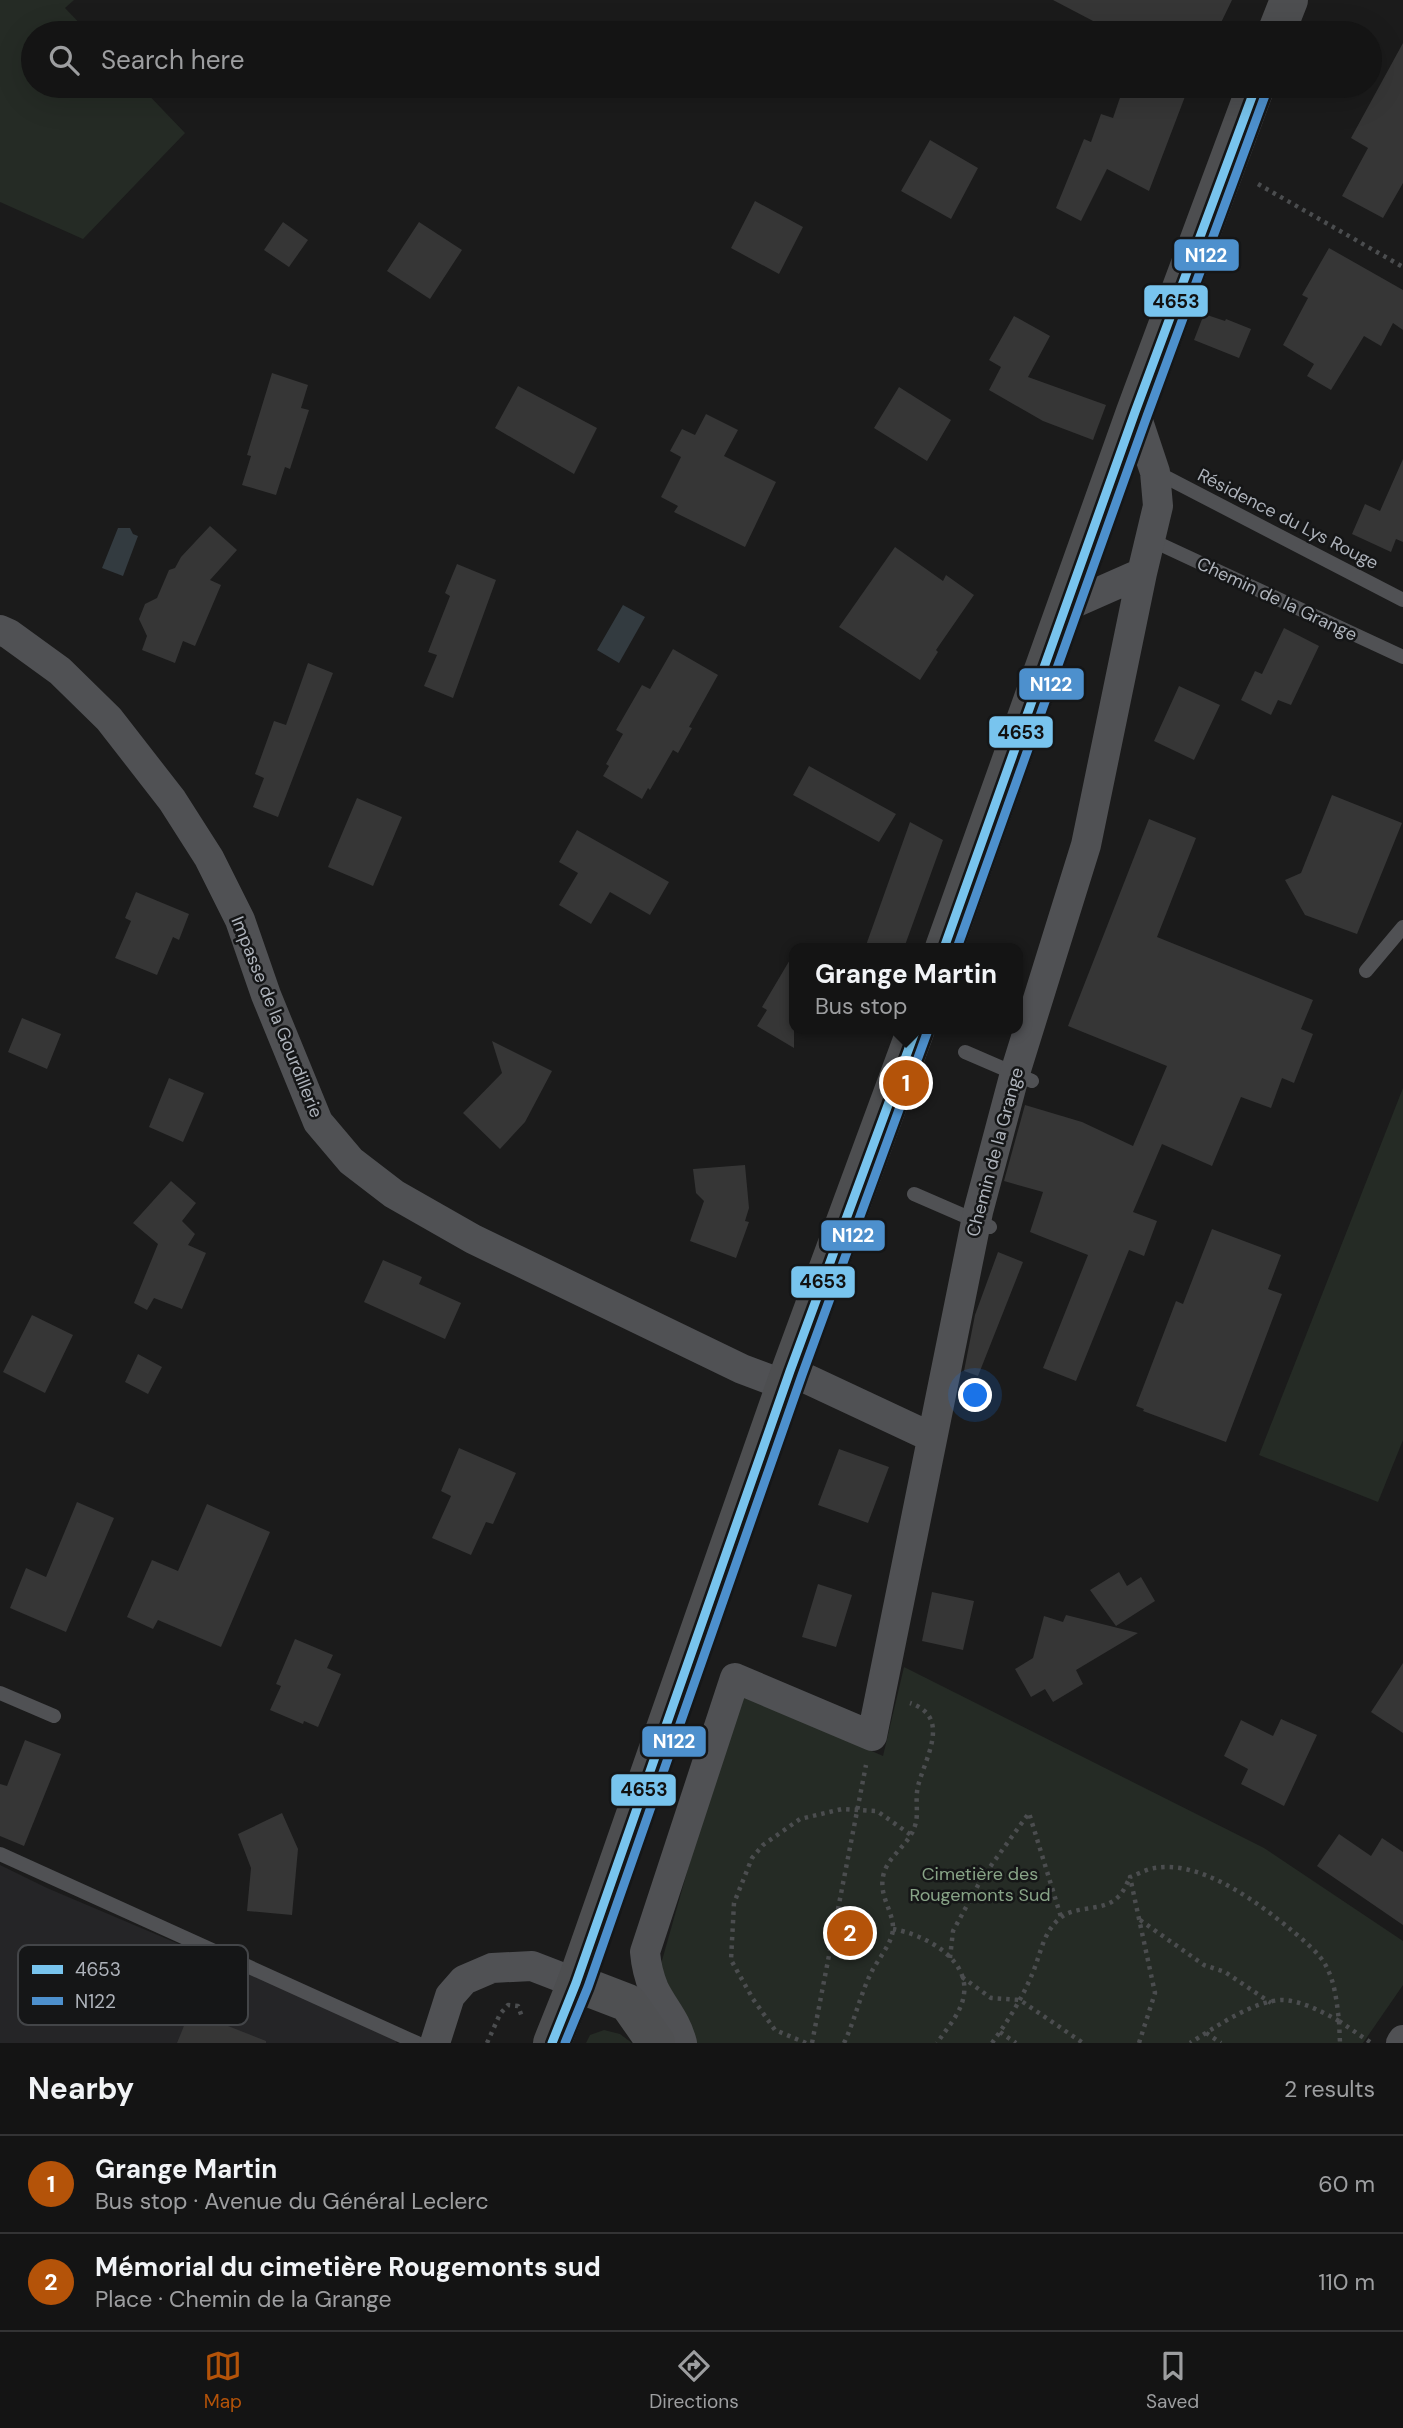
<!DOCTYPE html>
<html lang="en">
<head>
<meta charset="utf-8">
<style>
  body { margin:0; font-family:"DM Sans",sans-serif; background:#1d1d1d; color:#f1f3f6 }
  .you { position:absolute; left:976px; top:1396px; width:24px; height:24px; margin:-18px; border:5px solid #fff; border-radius:50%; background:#1a73e8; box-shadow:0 0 0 10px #1a73e833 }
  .badge { display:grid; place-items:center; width:46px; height:46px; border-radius:50%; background:#b45309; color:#fff; font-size:23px; font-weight:700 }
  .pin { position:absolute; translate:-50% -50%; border:4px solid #fff; box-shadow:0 2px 7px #0006 }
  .popup { position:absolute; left:789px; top:943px; width:234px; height:91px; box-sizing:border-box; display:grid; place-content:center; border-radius:14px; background:#141414; filter:drop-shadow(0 2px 5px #0005); font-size:23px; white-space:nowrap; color:#9d9ea0 }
  .popup b { font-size:26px; color:#f1f3f6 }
  .popup::after { content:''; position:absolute; left:50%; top:100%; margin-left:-14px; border:14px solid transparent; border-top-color:#141414 }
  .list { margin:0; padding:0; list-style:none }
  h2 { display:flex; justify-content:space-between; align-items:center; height:91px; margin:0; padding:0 28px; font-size:30px }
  h2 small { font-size:23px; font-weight:400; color:#9d9ea0 }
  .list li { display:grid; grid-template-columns:46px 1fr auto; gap:21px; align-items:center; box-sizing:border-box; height:98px; padding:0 28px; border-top:2px solid #333334 }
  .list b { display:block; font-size:26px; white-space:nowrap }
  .list p { margin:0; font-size:23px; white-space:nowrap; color:#9d9ea0 }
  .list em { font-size:23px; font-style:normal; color:#9d9ea0 }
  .icon { flex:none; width:38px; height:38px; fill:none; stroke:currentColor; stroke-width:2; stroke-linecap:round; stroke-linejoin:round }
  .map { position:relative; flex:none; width:1403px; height:2043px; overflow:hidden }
  .search { position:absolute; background:#141414; box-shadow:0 7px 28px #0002; left:21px; right:21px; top:21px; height:77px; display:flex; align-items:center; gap:18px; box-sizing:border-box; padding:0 24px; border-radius:38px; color:#9d9ea0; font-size:26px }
  .sheet { height:287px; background:#141414 }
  nav { display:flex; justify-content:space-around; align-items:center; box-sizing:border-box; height:98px; border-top:2px solid #333334; background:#141414; font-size:19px; color:#9d9ea0 }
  nav a { display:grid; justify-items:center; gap:4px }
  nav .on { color:#b45309 }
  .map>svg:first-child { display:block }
</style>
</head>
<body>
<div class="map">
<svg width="1403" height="2043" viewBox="0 0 1403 2043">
  <rect width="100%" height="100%" fill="#1b1b1b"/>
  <!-- built -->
  <path fill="#252527" d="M0,1865l47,23 351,149 -2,6h-396z"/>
  <!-- green -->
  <path fill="#252b25" d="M0,0h74l-9,8 24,25h-56v53h107l45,47 -102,106 -83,-37z
    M1403,1088v352l-25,62 -119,-47z
    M904,1667l360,181 139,93v44l-40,58h-675l-24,-51 -3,-28 77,-272 145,64z
    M604,2030l16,4 12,9h-46l4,-8z"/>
  <!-- water -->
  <path fill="#333b40" d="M118,528h12l3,6 5,2 -15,40 -21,-8z
    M623,605l22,12 -26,46 -22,-13z"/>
  <!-- building -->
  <path fill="#363636" d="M1053,0h179l-16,33h-100z
    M1403,43v140l-20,35 -41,-22 26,-48 -17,-10z
    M1124,86h65l-40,105 -42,-22 -26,52 -25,-13 28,-69 7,3 10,-28 12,4z
    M930,140l48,28 -27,51 -50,-28z
    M755,201l48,26 -24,47 -48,-26z
    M283,222l25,18 -19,27 -25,-17z
    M419,222l43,28 -32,49 -43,-28z
    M1329,248l74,42v40l-10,-7 -12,23 -17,-10 -33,54 -24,-14 7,-12 -31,-19 25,-47 -6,-3z
    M1204,314l21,7 1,-2 25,10 -12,29 -45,-18z
    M1014,316l36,20 -22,41 78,28 -13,35 -50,-19 -54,-31 12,-23 -12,-7z
    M272,373l36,12 -7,23 8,2 -19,59 -5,-2 -9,28 -34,-10 9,-29 -4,-1z
    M518,386l79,42 -23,46 -79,-46z
    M899,387l52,33 -24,41 -53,-33z
    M706,414l32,16 -14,26 52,26 -31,65 -71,-35 4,-6 -17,-9 20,-40 -11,-6 12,-22 13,6z
    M1403,459v83l-7,-3 -5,13 -39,-18 13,-30 15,7z
    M210,526l27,24 -27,30 11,5 -26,61 -12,-5 -8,22 -33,-13 5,-14 -8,-17 6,-15 12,-6 12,-28 6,-2 6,-11z
    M895,547l48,34 3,-6 28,20 -38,55 2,2 -18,28 -81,-53z
    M457,564l39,16 -43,118 -29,-12 13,-31 -9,-3 22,-56 -5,-3z
    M1284,628l35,18 -28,59 -13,-5 -7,15 -30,-15 14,-29 7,3z
    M673,649l45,26 -29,52 3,1 -14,25 -5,-3 -23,40 -2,-2 -6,11 -39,-23 6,-10 -3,-2 17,-30 -7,-4 26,-45 8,4z
    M308,663l25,10 -55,144 -25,-10 11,-29 -9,-4 19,-53 12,4z
    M1179,686l41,19 -26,55 -40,-19z
    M809,766l87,48 -17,28 -86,-47z
    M1332,795l70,28 -45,111 -52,-19 -20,-35 16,-7z
    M357,798l45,19 -29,69 -45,-19z
    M1149,819l47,19 -39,99 156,63 -12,29 12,5 -19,49 -12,-5 -11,30 -30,-11 -29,69 -50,-22 -29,68 24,9 -13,35 -15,-6 -53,131 -33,-13 45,-113 -58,-23 13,-40 -39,-11 21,-76 57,17 51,24 34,-80 -99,-40z
    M910,822l33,18 -39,108h-39z
    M577,830l92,52 -19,33 -40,-23 -19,32 -32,-19 19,-32 -19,-11z
    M136,892l53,22 -10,26 -6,-3 -16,38 -42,-17 16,-37 -6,-3z
    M794,953v95l-37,-22 10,-16 -5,-3z
    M22,1018l39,16 -14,35 -39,-17z
    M492,1041l60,30 -27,51 -25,27 -37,-36 39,-40z
    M169,1078l35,15 -21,49 -34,-15z
    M745,1165l4,43 -4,13 4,1 -13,36 -46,-17 14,-40 -8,-8 -3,-24z
    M171,1181l25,22 -14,18 13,13 -7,11 18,8 -24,56 -28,-11 -7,12 -13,-7 24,-59 -25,-21z
    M1212,1229l69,26 -13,34 14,5 -56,148 -83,-31 1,-2 -8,-3 40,-105 7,3z
    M998,1252l25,10 -45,114 -14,-5 11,-56z
    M383,1260l39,17 -3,7 42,19 -16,36 -81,-37z
    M32,1315l41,20 -28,58 -42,-21z
    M138,1354l24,13 -14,27 -23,-12z
    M459,1448l57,25 -23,51 -7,-2 -15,33 -39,-17 19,-42 -10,-5z
    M839,1449l50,18 -21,56 -50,-18z
    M77,1502l37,16 -48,114 -56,-24 16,-40 20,9z
    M207,1504l63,28 -49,115 -63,-27 -5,9 -26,-12 25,-57 26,11z
    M1119,1572l8,14 14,-9 14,24 -39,25 -26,-36z
    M818,1584l34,11 -16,52 -34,-10z
    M932,1592l42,9 -11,49 -41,-9z
    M1066,1615l72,18 -62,37 7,14 -30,18 -8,-13 -14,8 -16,-28 18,-11 11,-42 19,6z
    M295,1639l38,16 -6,13 14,6 -23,53 -14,-6 -1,3 -33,-14 11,-24 -5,-2z
    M1403,1663v70l-32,-21z
    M1281,1719l36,16 -33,71 -43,-22 7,-15 -24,-13 17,-36 32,16z
    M25,1740l36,14 -37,92 -24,-10v-52l7,2z
    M282,1813l16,36 -6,66 -45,-4 4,-43 -13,-34z
    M1339,1834l32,22 11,-18 21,14v73l-86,-59z
    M190,2011l76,30v2h-89z"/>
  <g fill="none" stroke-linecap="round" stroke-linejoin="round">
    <!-- path -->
    <path stroke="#4b4d4f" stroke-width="4.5" stroke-dasharray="3.5 5" stroke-linecap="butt" d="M1258,184l145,83
      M1140,1920l64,45 21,7 46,31
      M893,1929c29,5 76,28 71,65 -2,18 -17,34 -27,49
      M950,1958l3,-27 29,-53 47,-65 32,104
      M962,1977l29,21 29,2 63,43
      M1339,2021l31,21
      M1339,2021l1,22
      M1000,2032l16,11
      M1206,2033l15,10
      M487,2043l13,-29 8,-9 10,1 4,11
      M806,2043l-31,-13 -22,-31 -22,-39 3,-57 18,-45 11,-13 37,-26 42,-10 35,2 34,24
      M812,2043l54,-278
      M844,2043c11,-23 16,-48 27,-70 7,-14 20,-28 22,-43 1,-18 -14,-33 -10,-53 3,-18 20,-28 29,-44 9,-17 2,-29 6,-47 7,-28 34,-69 -8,-83
      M992,2043c16,-22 31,-46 41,-71 8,-19 10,-39 26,-53 16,-15 45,-6 60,-23 5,-5 8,-13 11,-19
      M1139,2043l16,-50 -25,-116c6,-2 13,-6 20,-8 47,-12 106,32 140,60 12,10 31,25 37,39 8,15 10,36 12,53 -16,-9 -37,-20 -56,-21 -29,0 -69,28 -93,43"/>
    <!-- lane -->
    <path stroke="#505154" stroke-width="14" d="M1156,472l247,128
      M1151,540l252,117
      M1366,971l37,-44
      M965,1052l67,29
      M914,1194l76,33
      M0,1693l54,23
      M0,1854l417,189"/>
    <!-- street -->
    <path stroke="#505154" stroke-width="30" d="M1065,607l77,-34 16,-67 -3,-34 -20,-60
      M0,630l9,4 51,37 49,48 63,81 37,58 31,62 26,75 52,127 33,39 43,33 79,45 269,130 43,16
      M790,1371l141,66
      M435,2043l15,-47 14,-16 28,-12 40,-2 44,17
      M682,2043c-6,-23 -18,-34 -28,-54 -5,-12 -8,-25 -9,-37l90,-274 137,58 106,-524 37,-139 71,-228 56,-272
      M1401,2043l2,-3"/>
    <!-- secondary -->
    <path stroke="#4f5052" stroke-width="38" d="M576,1983l52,20 28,40"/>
    <!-- primary -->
    <path stroke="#4d4e50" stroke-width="38" d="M1276,33l13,-33
      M944,948l191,-536 121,-326
      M552,2043l24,-60 214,-612 126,-342"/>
    <defs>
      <path id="bus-1" d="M944,948l191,-536 121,-326
        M552,2043l24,-60 214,-612 126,-342"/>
      <path id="bus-2" d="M957,948l190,-532 120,-326
        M565,2043l23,-56 214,-612 125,-342"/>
    </defs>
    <!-- bus-1 casing -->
    <use href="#bus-1" stroke="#151617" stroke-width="14"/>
    <!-- bus-2 casing -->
    <use href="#bus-2" stroke="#151617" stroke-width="14"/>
    <!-- bus-1 -->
    <use href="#bus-1" stroke="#78c4ee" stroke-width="9"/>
    <!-- bus-2 -->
    <use href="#bus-2" stroke="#4d90cd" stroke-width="9"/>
  </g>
  <g text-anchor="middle" stroke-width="5" stroke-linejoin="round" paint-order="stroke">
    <!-- street labels -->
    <g font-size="18" fill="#aeb3bb" stroke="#151617">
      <text transform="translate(1288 519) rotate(27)" y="6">Résidence du Lys Rouge</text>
      <text transform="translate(1277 599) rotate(25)" y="6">Chemin de la Grange</text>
      <text transform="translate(277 1017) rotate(68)" y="6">Impasse de la Gourdillerie</text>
      <text transform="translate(995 1152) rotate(-75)" y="6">Chemin de la Grange</text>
    </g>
    <!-- park labels -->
    <g font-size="18" fill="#88a487" stroke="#151617">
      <text x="980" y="1880">Cimetière des<tspan x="980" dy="21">Rougemonts Sud</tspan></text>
    </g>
  </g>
  <!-- legend -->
  <rect x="18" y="1945" width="230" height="80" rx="10" fill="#151617" stroke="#434548" stroke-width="2"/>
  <rect x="32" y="1965" width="31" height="9" fill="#78c4ee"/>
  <rect x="32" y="1997" width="31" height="8" fill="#4d90cd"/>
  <g font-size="19" fill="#aeb3bb">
    <text x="75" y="1976">4653</text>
    <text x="75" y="2008">N122</text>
  </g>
  <g stroke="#151617" stroke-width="2.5">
    <rect x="1173" y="238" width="67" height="34" rx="7" fill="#4d90cd"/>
    <rect x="1143" y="284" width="66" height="34" rx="7" fill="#78c4ee"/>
    <rect x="1018" y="667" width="67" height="34" rx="7" fill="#4d90cd"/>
    <rect x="988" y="715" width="66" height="34" rx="7" fill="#78c4ee"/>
    <rect x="820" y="1219" width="66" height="33" rx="7" fill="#4d90cd"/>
    <rect x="790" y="1265" width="66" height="34" rx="7" fill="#78c4ee"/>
    <rect x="641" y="1725" width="66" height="33" rx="7" fill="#4d90cd"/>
    <rect x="610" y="1773" width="67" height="34" rx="7" fill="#78c4ee"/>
  </g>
  <g font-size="19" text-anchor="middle" font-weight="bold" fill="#fff">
    <text x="1206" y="262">N122</text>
    <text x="1051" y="691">N122</text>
    <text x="853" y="1242">N122</text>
    <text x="674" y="1748">N122</text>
  </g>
  <g font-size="19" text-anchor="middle" font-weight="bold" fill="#111">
    <text x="1176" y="308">4653</text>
    <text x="1021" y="739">4653</text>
    <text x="823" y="1288">4653</text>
    <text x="644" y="1796">4653</text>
  </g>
</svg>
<div class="you"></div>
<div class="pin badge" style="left:906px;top:1083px">1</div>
<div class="popup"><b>Grange Martin</b>Bus stop</div>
<div class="pin badge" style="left:850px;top:1933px">2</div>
<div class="search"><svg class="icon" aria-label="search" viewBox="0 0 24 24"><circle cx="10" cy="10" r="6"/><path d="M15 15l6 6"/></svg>Search here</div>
</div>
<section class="sheet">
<h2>Nearby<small>2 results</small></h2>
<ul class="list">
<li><span class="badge">1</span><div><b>Grange Martin</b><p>Bus stop · Avenue du Général Leclerc</p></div><em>60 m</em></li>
<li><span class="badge">2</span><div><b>Mémorial du cimetière Rougemonts sud</b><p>Place · Chemin de la Grange</p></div><em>110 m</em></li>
</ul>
</section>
<nav>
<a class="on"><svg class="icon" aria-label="map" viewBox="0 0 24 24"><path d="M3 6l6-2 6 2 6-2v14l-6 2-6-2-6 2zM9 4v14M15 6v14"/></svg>Map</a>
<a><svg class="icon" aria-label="directions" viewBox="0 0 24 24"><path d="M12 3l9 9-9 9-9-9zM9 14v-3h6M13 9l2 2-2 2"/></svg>Directions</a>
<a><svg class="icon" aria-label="saved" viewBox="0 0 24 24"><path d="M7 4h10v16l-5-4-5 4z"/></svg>Saved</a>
</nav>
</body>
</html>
